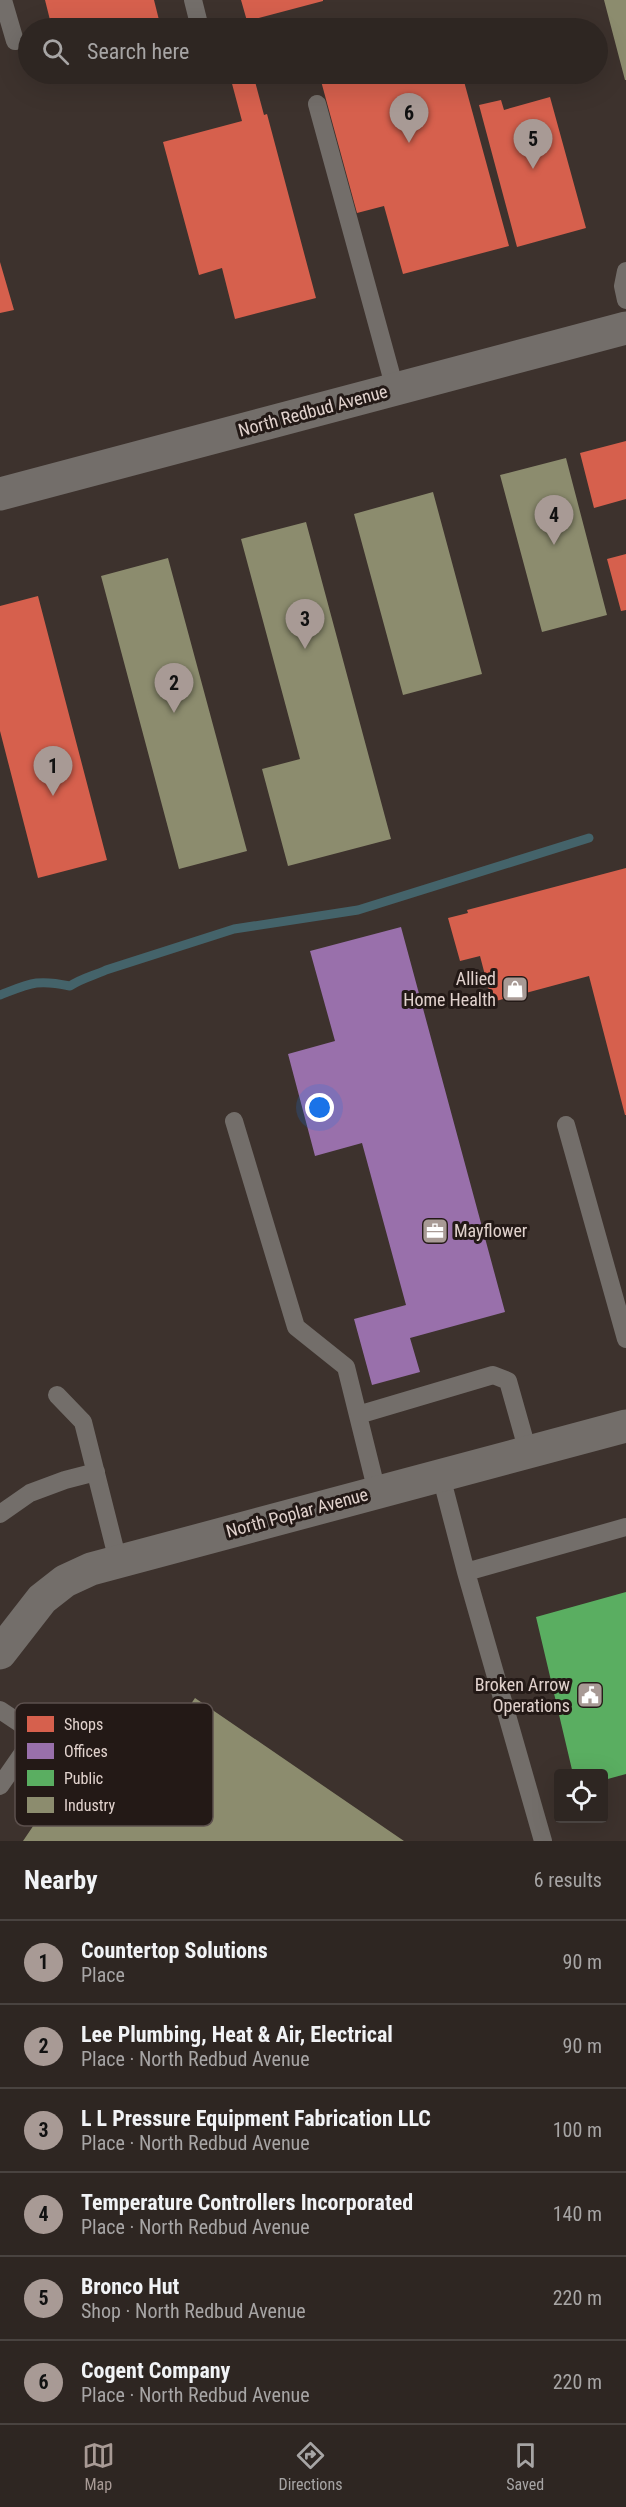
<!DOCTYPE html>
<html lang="en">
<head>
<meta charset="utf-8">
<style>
  body { margin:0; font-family:"Roboto Condensed",sans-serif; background:#362e2a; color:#f1f3f6 }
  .controls { position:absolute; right:18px; bottom:18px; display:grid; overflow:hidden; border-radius:6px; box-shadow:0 6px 24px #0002 }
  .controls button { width:54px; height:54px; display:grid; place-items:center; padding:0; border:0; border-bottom:2px solid #494340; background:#2e2622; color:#f1f3f6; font:30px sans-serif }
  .you { position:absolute; left:320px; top:1108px; width:21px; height:21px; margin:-15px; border:4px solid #fff; border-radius:50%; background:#1a73e8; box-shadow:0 0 0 9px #1a73e833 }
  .badge { display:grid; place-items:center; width:39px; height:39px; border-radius:50%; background:#a89a95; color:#111; font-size:20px; font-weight:700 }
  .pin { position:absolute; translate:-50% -50px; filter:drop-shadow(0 2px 3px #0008) }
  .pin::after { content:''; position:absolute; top:32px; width:21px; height:18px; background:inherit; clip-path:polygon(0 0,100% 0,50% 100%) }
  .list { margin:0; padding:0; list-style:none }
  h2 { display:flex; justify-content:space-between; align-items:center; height:78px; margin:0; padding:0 24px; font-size:26px }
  h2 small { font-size:20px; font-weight:400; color:#a7a5a5 }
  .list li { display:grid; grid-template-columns:39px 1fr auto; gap:18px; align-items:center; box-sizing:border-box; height:84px; padding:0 24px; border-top:2px solid #494340 }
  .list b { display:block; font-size:22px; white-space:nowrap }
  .list p { margin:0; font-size:20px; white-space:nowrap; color:#a7a5a5 }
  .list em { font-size:20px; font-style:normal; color:#a7a5a5 }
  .icon { flex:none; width:33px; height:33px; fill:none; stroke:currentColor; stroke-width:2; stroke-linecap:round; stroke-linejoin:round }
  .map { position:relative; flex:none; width:626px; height:1841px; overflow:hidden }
  .search { position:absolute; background:#2e2622; box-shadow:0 6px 24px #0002; left:18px; right:18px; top:18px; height:66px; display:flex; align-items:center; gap:15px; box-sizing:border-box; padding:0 21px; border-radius:33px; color:#a7a5a5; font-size:22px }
  .sheet { height:582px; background:#2e2622 }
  nav { display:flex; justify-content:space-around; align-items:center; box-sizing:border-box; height:84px; border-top:2px solid #494340; background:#2e2622; font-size:16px; color:#a7a5a5 }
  nav a { display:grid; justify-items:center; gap:3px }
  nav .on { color:#a89a95 }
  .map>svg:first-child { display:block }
</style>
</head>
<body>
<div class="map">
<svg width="626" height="1841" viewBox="0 0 626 1841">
  <rect width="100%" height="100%" fill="#3d322d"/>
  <!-- shops -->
  <path fill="#d6604d" d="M45,0h109l7,28h-109z
    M241,0h82v1l-76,20z
    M253,74l11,41 3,-1 49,184 -81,21 -13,-51 -23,7 -36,-133 79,-21 -11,-41z
    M348,74h114l47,172 -106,28 -19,-68 -27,7 -36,-132z
    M550,97l36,131 -69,19 -38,-142 22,-5 3,10z
    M0,262l14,48 -14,3z
    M626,441v58l-32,9 -14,-55z
    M626,554v56l-5,1 -14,-52z
    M38,596l69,264 -69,18 -38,-147v-125z
    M626,868v247h-1l-36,-139 -97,26 -12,-46 -20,5 -12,-43 20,-5 -1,-3z"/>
  <!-- offices -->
  <path fill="#9970ab" d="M401,927l104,385 -95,26 10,34 -48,13 -18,-66 52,-14 -44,-162 -47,13 -27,-102 47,-13 -25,-90z"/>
  <!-- public -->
  <path fill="#5aae61" d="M626,1592v182l-22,6v-6h-31l-37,-157z"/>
  <!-- industry -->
  <path fill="#8c8c6e" d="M604,0h22v80h-1z
    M566,458l41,157 -65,17 -42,-157z
    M433,492l49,182 -79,21 -49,-181z
    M306,522l85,317 -103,27 -26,-97 38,-10 -59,-220z
    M168,558l79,293 -68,18 -78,-293z
    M195,1698l209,143h-381l61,-90 51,35z"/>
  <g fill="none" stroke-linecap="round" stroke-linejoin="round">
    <!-- stream -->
    <path stroke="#44636a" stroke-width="9" d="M0,995c31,-12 37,-16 70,-9 12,-8 23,-10 36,-16l128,-41 124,-19 231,-72"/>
    <!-- service -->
    <path stroke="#736e6a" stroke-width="18" d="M3,0l12,41
      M193,0l7,28
      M317,104l78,285
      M626,271l-3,15 3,14
      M234,1121l62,206 50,40 31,125
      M566,1125l60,214
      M57,1395l26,27 35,139
      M358,1415l135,-40 15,6 20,71
      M441,1476l25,96 77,269
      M0,1514l30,-21 35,-13 31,-8
      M466,1572l160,-45
      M0,1710l36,24 -36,52"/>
    <!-- minor -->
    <path stroke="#736e6a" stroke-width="33" d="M0,494l626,-166
      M0,1653l42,-54 23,-18 26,-12 535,-143"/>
  </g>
  <!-- icons -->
  <defs>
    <symbol id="shop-square" viewBox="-11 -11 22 22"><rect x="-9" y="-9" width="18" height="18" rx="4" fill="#a89a95" stroke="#231916"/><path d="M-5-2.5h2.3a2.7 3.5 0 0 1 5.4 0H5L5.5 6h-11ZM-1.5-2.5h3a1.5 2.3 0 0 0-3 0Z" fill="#fff"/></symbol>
    <symbol id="office-square" viewBox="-11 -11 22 22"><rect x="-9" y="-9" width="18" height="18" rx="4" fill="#a89a95" stroke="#231916"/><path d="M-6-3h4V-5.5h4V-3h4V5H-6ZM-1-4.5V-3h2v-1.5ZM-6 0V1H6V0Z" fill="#fff"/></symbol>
    <symbol id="civic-square" viewBox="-11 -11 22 22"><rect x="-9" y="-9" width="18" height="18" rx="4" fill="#a89a95" stroke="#231916"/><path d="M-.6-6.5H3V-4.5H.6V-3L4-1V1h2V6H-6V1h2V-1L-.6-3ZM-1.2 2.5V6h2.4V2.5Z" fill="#fff"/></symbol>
  </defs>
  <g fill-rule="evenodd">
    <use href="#shop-square" x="500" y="974" width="30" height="30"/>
    <use href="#office-square" x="420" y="1216" width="30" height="30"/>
    <use href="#civic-square" x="575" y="1680" width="30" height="30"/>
  </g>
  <g text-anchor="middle" stroke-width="6" stroke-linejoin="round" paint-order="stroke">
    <!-- street labels -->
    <g font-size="18" fill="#e1d2cd" stroke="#231916">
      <text transform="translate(313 411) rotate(-15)" y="6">North Redbud Avenue</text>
      <text transform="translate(297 1513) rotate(-15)" y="6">North Poplar Avenue</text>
    </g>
    <!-- poi labels -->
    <g font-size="18" fill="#e1d2cd" stroke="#231916" text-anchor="end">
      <text x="496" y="985">Allied<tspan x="496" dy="21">Home Health</tspan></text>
      <text x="454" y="1237" text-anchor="start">Mayflower</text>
      <text x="570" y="1691">Broken Arrow<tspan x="570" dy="21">Operations</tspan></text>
    </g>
  </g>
  <!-- legend -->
  <rect x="15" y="1703" width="198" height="123" rx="9" fill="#231916" stroke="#5c504d" stroke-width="1.5"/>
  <rect x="27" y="1716" width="27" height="16" fill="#d6604d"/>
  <rect x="27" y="1743" width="27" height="16" fill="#9970ab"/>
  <rect x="27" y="1770" width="27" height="16" fill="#5aae61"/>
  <rect x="27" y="1797" width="27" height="16" fill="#8c8c6e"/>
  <g font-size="16" fill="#e1d2cd">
    <text x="64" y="1730">Shops</text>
    <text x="64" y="1757">Offices</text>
    <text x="64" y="1784">Public</text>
    <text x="64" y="1811">Industry</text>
  </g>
</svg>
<div class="controls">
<button><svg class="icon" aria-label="locate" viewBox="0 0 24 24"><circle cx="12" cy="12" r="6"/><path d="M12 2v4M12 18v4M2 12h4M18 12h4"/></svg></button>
</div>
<div class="you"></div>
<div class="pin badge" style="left:53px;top:796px">1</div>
<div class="pin badge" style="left:174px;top:713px">2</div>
<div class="pin badge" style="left:305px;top:649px">3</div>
<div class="pin badge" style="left:554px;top:545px">4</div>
<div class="pin badge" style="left:533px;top:169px">5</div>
<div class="pin badge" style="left:409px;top:143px">6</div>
<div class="search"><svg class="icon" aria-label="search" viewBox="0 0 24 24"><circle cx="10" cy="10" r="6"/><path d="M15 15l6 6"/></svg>Search here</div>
</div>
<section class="sheet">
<h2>Nearby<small>6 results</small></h2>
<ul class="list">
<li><span class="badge">1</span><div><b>Countertop Solutions</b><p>Place</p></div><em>90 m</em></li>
<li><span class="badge">2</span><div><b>Lee Plumbing, Heat &amp; Air, Electrical</b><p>Place · North Redbud Avenue</p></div><em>90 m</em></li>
<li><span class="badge">3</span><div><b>L L Pressure Equipment Fabrication LLC</b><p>Place · North Redbud Avenue</p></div><em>100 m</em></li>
<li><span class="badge">4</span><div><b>Temperature Controllers Incorporated</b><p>Place · North Redbud Avenue</p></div><em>140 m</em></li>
<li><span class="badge">5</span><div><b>Bronco Hut</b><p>Shop · North Redbud Avenue</p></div><em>220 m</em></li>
<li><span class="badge">6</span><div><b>Cogent Company</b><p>Place · North Redbud Avenue</p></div><em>220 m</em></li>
</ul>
</section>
<nav>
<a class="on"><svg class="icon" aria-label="map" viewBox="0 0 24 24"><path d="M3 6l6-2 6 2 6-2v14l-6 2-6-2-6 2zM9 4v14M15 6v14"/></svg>Map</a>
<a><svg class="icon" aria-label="directions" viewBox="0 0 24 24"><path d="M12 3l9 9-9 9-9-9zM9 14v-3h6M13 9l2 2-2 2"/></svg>Directions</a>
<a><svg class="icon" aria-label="saved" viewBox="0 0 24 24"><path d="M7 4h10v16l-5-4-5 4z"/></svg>Saved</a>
</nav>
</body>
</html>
